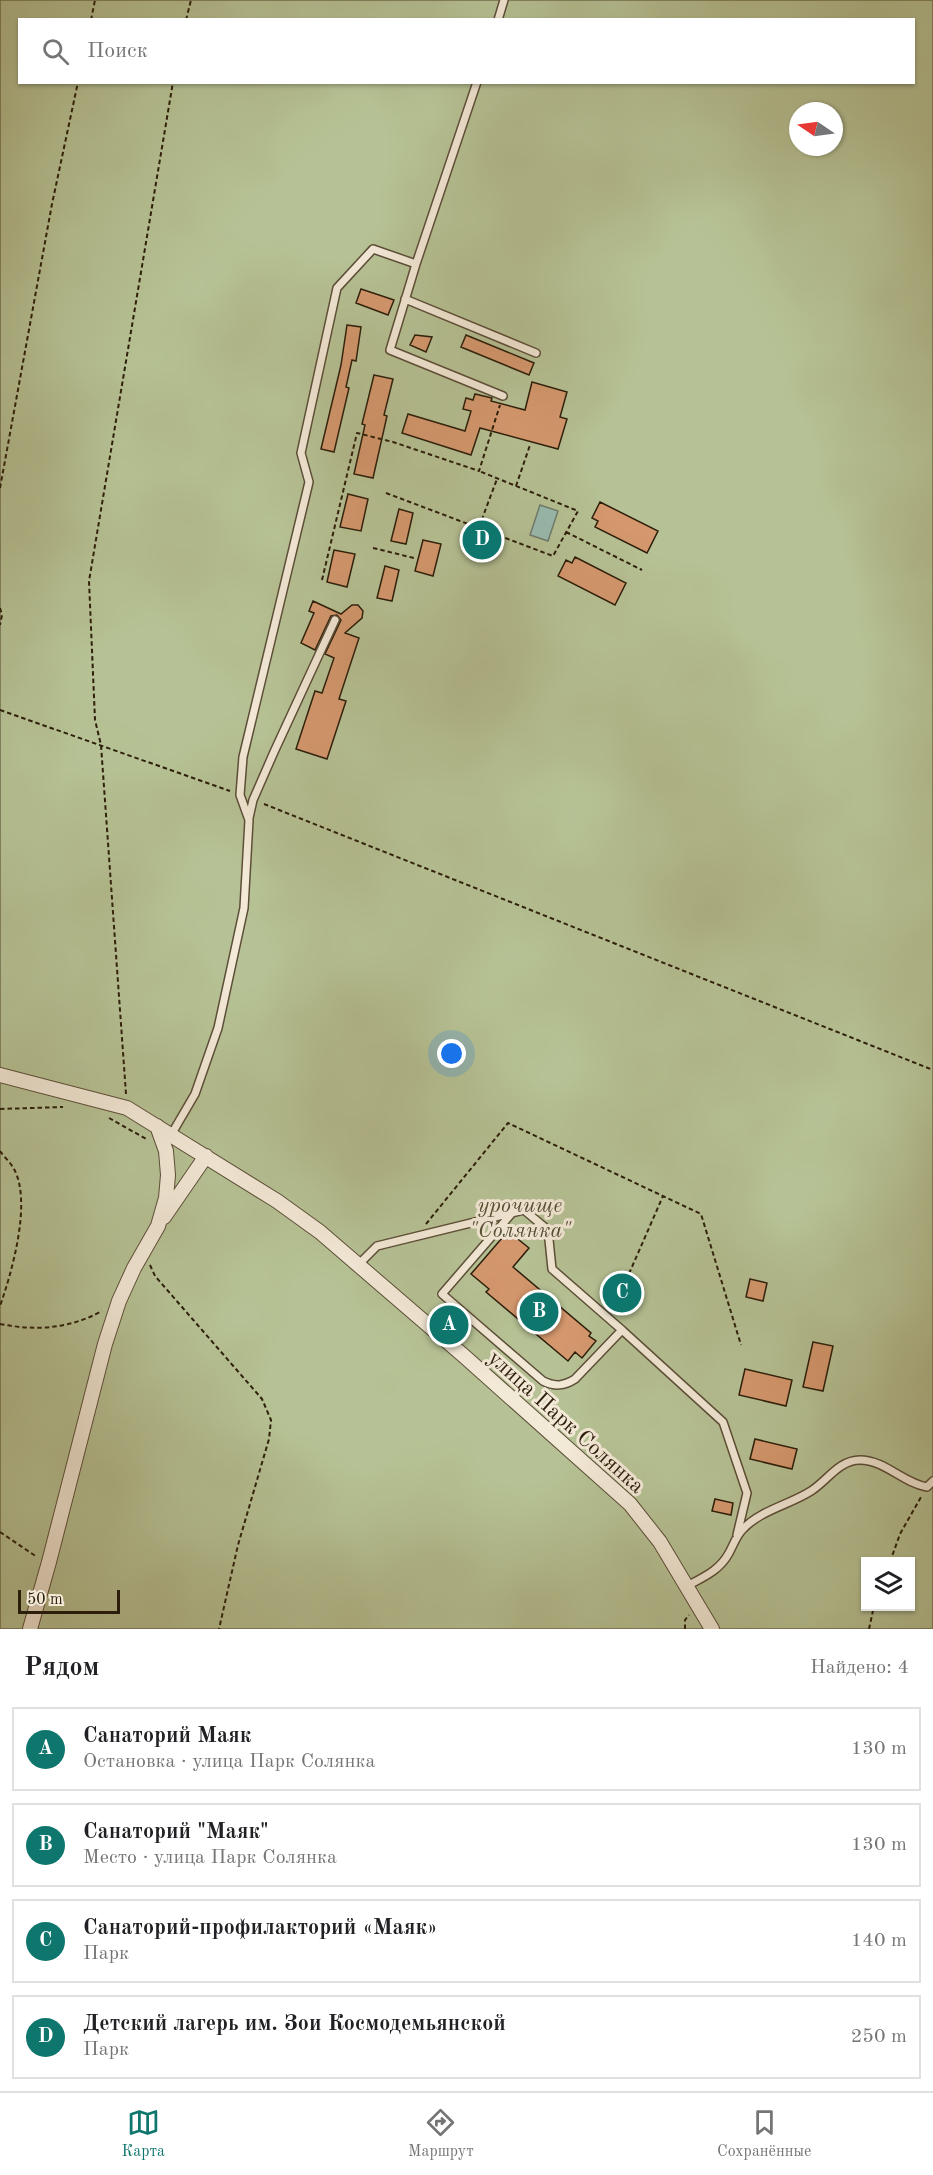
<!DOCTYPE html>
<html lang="ru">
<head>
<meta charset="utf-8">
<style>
  body { margin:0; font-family:"Old Standard TT",serif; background:#f6f6f6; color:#202124 }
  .controls { position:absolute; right:18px; bottom:18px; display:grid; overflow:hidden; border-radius:0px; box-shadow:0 2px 4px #0004 }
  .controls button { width:54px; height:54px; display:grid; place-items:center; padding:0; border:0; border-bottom:2px solid #e0e0e0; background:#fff; color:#202124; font:30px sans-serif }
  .compass { position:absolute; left:789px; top:102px; width:54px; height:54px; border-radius:50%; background:#fff; box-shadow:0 2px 4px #0004; rotate:283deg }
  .scale { position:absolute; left:18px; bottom:15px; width:102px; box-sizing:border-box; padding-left:6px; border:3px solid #2c1e0a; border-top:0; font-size:16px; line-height:21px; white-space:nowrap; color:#2c1e0a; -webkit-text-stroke:4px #f3e9d7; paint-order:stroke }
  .you { position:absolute; left:452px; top:1054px; width:21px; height:21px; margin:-15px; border:4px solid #fff; border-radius:50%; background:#1a73e8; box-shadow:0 0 0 9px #1a73e833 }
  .badge { display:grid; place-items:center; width:39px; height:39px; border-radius:50%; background:#0f766e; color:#fff; font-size:20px; font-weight:700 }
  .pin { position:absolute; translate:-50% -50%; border:3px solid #fff; box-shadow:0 2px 6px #0006 }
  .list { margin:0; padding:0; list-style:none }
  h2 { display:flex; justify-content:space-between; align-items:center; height:78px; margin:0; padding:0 24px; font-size:26px }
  h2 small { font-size:20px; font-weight:400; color:#757577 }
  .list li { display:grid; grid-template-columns:39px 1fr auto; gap:18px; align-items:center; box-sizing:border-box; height:84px; margin:0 12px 12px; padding:0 12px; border:2px solid #e0e0e0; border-radius:0px }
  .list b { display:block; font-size:22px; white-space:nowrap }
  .list p { margin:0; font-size:20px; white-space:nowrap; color:#757577 }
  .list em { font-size:20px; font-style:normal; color:#757577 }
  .icon { flex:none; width:33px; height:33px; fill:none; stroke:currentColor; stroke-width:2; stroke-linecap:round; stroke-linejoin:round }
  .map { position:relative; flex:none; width:933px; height:1629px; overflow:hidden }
  .search { position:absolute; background:#fff; box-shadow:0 2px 4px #0004; left:18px; right:18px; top:18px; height:66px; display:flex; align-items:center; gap:15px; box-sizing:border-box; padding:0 21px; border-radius:0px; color:#757577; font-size:22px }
  .sheet { height:462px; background:#fff }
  nav { display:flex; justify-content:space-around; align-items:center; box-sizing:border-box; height:84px; border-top:2px solid #e0e0e0; background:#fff; font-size:16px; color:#757577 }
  nav a { display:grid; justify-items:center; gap:3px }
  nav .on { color:#0f766e }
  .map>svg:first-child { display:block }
</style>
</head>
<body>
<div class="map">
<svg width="933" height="1629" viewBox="0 0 933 1629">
  <rect width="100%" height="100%" fill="#edddc2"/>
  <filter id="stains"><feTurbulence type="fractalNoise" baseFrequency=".00333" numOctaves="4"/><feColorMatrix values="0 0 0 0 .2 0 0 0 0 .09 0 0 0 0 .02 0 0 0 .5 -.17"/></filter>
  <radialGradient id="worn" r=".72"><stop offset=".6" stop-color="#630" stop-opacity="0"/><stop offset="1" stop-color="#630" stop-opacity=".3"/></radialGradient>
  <!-- green -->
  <path fill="#b6c295" stroke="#717050" stroke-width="1.5" fill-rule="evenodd" d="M0,0h933v1629h-933zM20,20h894v62h-894zM798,111h36v36h-36zM866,1562h44v44h-44z"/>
  <!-- water -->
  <path fill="#99bcb1" stroke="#6d7d6e" stroke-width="1.5" d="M540,505l18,6 -10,30 -18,-6z"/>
  <!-- building -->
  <path fill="#d5986e" stroke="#2c1e0a" stroke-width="1.5" d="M361,289l33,11 -6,15 -32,-12z
    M347,325l14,2 -5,34 -4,-1 -6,27 3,1 -15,64 -13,-3 20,-84z
    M415,335l17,2 -6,15 -16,-7z
    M466,335l68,28 -5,12 -68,-28z
    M374,375l19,4 -9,36 3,1 -14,62 -19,-4 11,-49 -3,-1z
    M532,382l35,10 -7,25 7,2 -9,30 -78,-21 -9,27 -69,-22 6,-19 57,17 6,-20 -8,-2 3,-11 7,2 2,-6 17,4 -1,3 34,9z
    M348,494l20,5 -7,32 -21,-4z
    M600,502l58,29 -11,22 -52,-26 3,-6 -6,-3z
    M399,509l14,4 -7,31 -15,-3z
    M423,540l18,4 -8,32 -18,-5z
    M334,550l21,4 -8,33 -20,-5z
    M575,557l51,26 -11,22 -57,-29 8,-16 6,3z
    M385,566l14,4 -7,31 -15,-3z
    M313,601l28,13 11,-9h6l5,6 -1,7 -17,15 14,5 -20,61 7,2 -19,58 -31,-10 19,-58 7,2 12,-35 -9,-4 16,-34 -4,-5 -6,1 -16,34 -14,-7 13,-30 -5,-2z
    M508,1231l21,17 -16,19 78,66 -2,3 7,5 -14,17 -7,-6 -7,9 -82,-69 3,-3 -18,-15z
    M750,1279l17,4 -4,18 -17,-4z
    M813,1342l20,4 -10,45 -20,-4z
    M745,1369l47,11 -6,26 -47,-11z
    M755,1439l42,10 -5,20 -42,-10z
    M715,1499l18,4 -2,12 -19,-4z"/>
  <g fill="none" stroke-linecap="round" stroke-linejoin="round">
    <defs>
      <path id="lane" d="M498,20l6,-20
        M477,82l-61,182 -26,86 113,46
        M405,299l131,54
        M249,818l4,-18 21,-48 61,-132
        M171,1135l24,-41 23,-66 26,-120 5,-88 -9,-25 3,-38 66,-275 -8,-29 36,-165 36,-39 43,15
        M358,1265l19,-19 147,-36 24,20 4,39 70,61 -47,49c-11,7 -20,8 -32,2l-101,-87 70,-81
        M622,1330l101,92 24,71 -10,42
        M687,1586c17,-9 33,-16 42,-33 5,-9 7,-17 14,-24 18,-19 46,-24 68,-38 16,-10 28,-31 49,-31 25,0 43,23 67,27l6,-6"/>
      <path id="street" d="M0,1075l127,33 150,93 43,31 144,124 166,148 30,38 52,87
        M164,1217l42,-61
        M30,1629l19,-67 56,-218 14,-43 15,-33 24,-42 8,-28 2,-23 -2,-24 -9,-25"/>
    </defs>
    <!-- lane casing -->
    <use href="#lane" stroke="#5c4e38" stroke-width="10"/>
    <!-- street casing -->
    <use href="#street" stroke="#5c4e38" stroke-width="16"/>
    <!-- path -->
    <path stroke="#2c1e0a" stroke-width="2" stroke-dasharray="4.5 3" stroke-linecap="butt" d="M91,20l4,-20
      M186,20l5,-20
      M516,486l14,-41
      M0,488l52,-284 26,-122
      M386,493l167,63 25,-45 -99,-40
      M479,527l18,-48
      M566,532l76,38
      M373,548l41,10
      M322,580l35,-147 36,9 86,29 21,-66
      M0,608l2,7 -2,10
      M0,710l230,81
      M264,804l669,266
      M126,1094l-25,-349 -6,-25 -6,-139 84,-499
      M0,1109l63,-2
      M109,1118l39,22
      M0,1151c4,6 11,12 14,18 18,33 -2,103 -14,137
      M426,1224l82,-101 193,91 40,131
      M150,1265l5,11 107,123 9,21 -2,19 -31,106 -19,84
      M614,1308l49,-112
      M0,1324c36,7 69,5 102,-13
      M0,1532l37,25
      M890,1562l10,-28 21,-37
      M685,1629v-9l4,-5
      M869,1629l5,-23"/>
    <!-- lane -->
    <use href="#lane" stroke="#f3e9d7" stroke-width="7"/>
    <!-- street -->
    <use href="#street" stroke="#f3e9d7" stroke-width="14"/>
  </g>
  <g text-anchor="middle" stroke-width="6" stroke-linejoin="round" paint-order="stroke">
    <!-- park labels -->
    <g font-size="22" font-style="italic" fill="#554f34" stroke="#f3e9d7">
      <text x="520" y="1212">урочище<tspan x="520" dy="25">"Солянка"</tspan></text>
    </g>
    <!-- street labels -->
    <g font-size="22" fill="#2c1e0a" stroke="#f3e9d7">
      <text transform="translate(567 1421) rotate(42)" y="8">улица Парк Солянка</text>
    </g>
  </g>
  <rect width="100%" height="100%" filter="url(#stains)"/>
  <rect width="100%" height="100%" fill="url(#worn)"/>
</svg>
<div class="controls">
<button><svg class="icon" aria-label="layers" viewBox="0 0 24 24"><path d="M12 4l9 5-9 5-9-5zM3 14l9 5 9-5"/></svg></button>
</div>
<svg class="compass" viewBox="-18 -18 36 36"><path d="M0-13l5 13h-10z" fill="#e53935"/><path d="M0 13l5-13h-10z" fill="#757577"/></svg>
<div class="scale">50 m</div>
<div class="you"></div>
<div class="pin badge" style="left:449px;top:1325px">A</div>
<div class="pin badge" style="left:539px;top:1312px">B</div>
<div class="pin badge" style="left:622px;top:1293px">C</div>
<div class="pin badge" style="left:482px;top:540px">D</div>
<div class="search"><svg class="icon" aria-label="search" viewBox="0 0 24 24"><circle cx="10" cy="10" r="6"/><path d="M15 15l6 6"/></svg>Поиск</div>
</div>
<section class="sheet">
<h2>Рядом<small>Найдено: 4</small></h2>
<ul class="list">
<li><span class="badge">A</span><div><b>Санаторий Маяк</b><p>Остановка · улица Парк Солянка</p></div><em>130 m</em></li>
<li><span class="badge">B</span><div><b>Санаторий &quot;Маяк&quot;</b><p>Место · улица Парк Солянка</p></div><em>130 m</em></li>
<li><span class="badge">C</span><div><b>Санаторий-профилакторий «Маяк»</b><p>Парк</p></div><em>140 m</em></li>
<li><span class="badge">D</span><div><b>Детский лагерь им. Зои Космодемьянской</b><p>Парк</p></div><em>250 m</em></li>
</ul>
</section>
<nav>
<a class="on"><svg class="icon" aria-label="map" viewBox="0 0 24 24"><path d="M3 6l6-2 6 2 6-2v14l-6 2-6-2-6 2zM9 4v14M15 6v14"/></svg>Карта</a>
<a><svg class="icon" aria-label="directions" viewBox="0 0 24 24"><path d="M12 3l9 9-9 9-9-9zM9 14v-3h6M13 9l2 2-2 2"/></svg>Маршрут</a>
<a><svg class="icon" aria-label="saved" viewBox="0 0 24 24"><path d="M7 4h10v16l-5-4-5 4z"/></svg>Сохранённые</a>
</nav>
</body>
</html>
